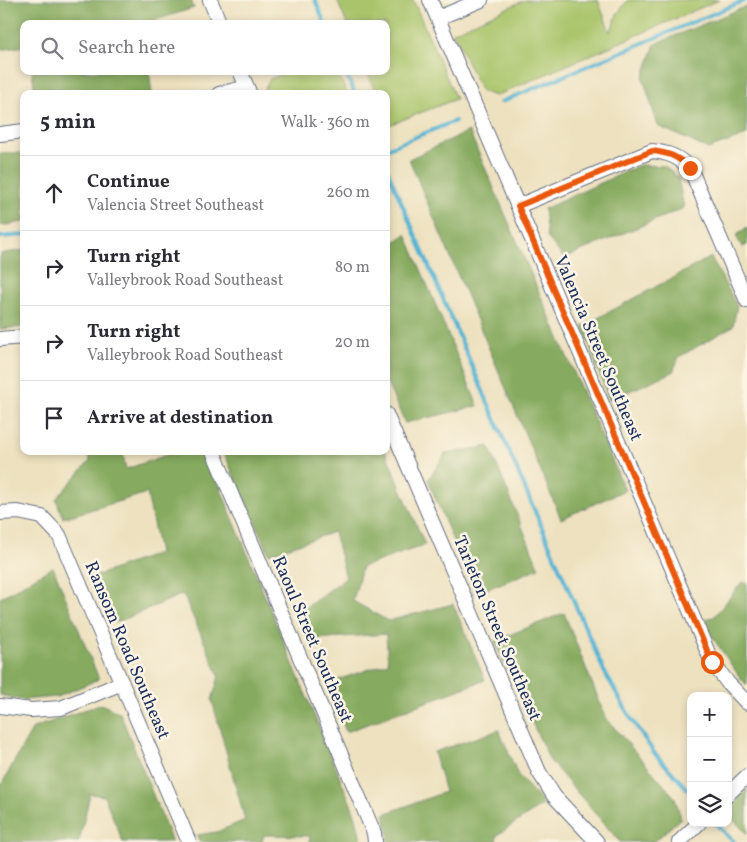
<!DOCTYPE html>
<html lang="en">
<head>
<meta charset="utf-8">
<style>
  body { margin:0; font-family:Vollkorn,serif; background:#f7f7f7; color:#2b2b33 }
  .controls { position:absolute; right:15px; bottom:15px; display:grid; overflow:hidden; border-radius:10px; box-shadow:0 2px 8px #0003 }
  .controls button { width:45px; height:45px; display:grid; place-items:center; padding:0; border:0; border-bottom:1px solid #e1e1e2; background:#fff; color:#2b2b33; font:25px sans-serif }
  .stop { position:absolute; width:15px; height:15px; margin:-11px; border:4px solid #ea580c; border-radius:50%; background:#fff }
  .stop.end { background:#ea580c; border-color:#fff; box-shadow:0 1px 5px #0008 }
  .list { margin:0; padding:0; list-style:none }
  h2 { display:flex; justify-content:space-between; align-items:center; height:65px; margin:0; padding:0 20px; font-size:21px }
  h2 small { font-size:16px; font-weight:400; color:#7c7c81 }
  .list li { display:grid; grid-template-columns:32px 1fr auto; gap:15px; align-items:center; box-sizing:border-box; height:75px; padding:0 20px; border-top:1px solid #e1e1e2 }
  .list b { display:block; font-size:19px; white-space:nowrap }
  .list p { margin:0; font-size:16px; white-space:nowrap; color:#7c7c81 }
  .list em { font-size:16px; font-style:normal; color:#7c7c81 }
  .icon { flex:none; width:28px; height:28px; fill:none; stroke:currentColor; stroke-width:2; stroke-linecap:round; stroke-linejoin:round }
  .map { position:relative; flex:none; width:747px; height:842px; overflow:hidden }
  .search { position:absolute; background:#fff; box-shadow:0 2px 8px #0003; left:20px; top:20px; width:370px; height:55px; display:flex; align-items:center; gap:12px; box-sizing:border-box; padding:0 18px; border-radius:10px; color:#7c7c81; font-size:19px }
  .panel { position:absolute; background:#fff; box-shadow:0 2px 8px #0003; left:20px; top:90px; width:370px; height:365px; border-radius:10px }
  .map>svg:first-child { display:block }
</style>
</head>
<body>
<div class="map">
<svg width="747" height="842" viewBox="0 0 747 842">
  <rect width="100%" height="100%" fill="#fcf5e5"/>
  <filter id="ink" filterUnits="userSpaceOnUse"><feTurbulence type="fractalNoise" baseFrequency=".02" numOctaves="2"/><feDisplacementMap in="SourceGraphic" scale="10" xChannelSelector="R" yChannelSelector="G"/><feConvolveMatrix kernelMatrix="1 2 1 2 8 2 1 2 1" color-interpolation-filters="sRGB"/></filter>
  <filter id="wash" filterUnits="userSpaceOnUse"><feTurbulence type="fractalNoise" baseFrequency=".0096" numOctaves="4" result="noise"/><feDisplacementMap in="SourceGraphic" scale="20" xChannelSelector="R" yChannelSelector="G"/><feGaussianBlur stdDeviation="1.12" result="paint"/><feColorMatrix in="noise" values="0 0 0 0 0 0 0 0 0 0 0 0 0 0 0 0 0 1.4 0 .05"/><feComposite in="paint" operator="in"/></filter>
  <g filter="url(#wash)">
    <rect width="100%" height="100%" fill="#ede1bf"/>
    <!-- green -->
    <path fill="#a9c46a" stroke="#627a64" d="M337,0h76l43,99 -67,26 -3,-7v-24h-10l-9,-23h19v-47h-39z
      M525,0h73l12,32 8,-19 10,-13h91l-224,96 -14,-5 -28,-59z
      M289,71h48l10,23h-85l8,-15z"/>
    <!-- forest -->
    <path fill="#86aa5e" stroke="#506c5e" d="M0,0h191l3,8 -51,16h-119v22l-24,4z
      M747,6v129l-39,14 -50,-23 -15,-48 12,-34z
      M32,71h117l3,23h-117z
      M469,131l156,359 -64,29 -152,-360z
      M0,153h24v69l-24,4z
      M640,165l25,1 13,12 6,30 -120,50 -17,-21 -3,-28z
      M747,227v18l-5,2 -6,-11z
      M406,234l72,172 -73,17 -19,-42v-137h5z
      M24,250v77l-24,2v-75z
      M711,257l26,49 -4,20 -54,31 -6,15 -64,28 -26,-74z
      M489,446l50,122 -64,26 -47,-114 17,-26z
      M88,451h34l4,18 52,-18h27l150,363 7,28h-53l1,-6 -46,-1 -2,7h-63l-2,-7 20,-3 28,-12 -33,-120 7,-24 -36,-82 -68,29 -28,-44 72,-26 -12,-60 -84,25 -7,-19 34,-38z
      M223,451h77l2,4 10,-4h73l40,94 -63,22 -9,34 35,20 65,-17 32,76 -139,52 -18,-49 60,-20 -2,-29 -73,5 -12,-28 45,-33 -12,-46 -65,22z
      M53,567l46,112 -42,18 -35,3 -22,-5v-97z
      M742,582l5,2v101l-6,-6 -40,-59 13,-3z
      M564,613l42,105 69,80 6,20 -27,24h-34l-70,-81 -56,-120z
      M101,704l19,9 52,129h-49l-19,-46 -14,-2 -11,48h-79v-55l33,-59z
      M499,730l19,45 26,29 -47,31 -1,7h-108l1,-6 -5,-22 61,-22 -11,-40z
      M747,789v45l-19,-20v-3z"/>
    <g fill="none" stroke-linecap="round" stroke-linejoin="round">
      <!-- stream -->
      <path stroke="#55b4d4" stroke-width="4" d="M315,0l10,24
        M345,71l10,23
        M501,102l245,-102
        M386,149l69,-28
        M386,167l218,504 26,46 25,37 36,39
        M0,237l24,-2
        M717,825l17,17"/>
    </g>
  </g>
  <g filter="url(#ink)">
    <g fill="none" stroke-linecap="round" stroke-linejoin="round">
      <defs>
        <path id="street" d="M210,0l10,24
          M430,0l282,662 16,21 19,20
          M438,18l43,-18
          M240,71l10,23
          M219,94l28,-7
          M0,134l24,-3
          M518,206l134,-55c17,2 25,5 38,17l57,133
          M0,339l24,-2
          M386,414l153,358 15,24 43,46
          M213,451l161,382 1,9
          M0,513l18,-1 24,5 17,18 130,307
          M0,706l31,4 30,-2 61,-25
          M728,794l19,-18
          M679,842l20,-19"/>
      </defs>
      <!-- street casing -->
      <use href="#street" stroke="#646d80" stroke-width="16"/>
      <!-- street -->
      <use href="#street" stroke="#fff" stroke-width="14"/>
    </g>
  </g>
  <g fill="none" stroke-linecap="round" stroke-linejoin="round" filter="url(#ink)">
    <!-- route -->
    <path stroke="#ea580c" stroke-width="6" d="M690,168c-13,-12 -21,-15 -38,-17l-134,55 194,456"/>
  </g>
  <g text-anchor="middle" stroke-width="5" stroke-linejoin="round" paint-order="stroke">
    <!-- street labels -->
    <g font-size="18" fill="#1b2f5e" stroke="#fcf5e5">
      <text transform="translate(599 348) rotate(67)" y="6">Valencia Street Southeast</text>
      <text transform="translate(498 628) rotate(67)" y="6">Tarleton Street Southeast</text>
      <text transform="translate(313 639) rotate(67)" y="6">Raoul Street Southeast</text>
      <text transform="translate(128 650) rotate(67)" y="6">Ransom Road Southeast</text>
    </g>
  </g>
</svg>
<div class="controls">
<button>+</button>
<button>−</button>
<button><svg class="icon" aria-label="layers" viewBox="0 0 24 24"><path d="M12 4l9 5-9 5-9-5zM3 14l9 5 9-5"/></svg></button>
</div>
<div class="stop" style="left:712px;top:662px"></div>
<div class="stop end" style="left:690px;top:168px"></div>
<div class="search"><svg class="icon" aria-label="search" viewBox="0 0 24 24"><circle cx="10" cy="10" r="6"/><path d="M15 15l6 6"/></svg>Search here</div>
<section class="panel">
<h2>5 min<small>Walk · 360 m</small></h2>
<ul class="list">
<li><svg class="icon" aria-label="ahead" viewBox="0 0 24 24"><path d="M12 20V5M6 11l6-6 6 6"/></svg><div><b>Continue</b><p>Valencia Street Southeast</p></div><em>260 m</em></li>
<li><svg class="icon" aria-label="right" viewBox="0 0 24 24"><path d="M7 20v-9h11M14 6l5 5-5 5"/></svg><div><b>Turn right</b><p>Valleybrook Road Southeast</p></div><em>80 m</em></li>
<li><svg class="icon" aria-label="right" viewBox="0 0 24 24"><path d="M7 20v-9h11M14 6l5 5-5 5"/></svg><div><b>Turn right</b><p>Valleybrook Road Southeast</p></div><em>20 m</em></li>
<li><svg class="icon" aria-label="arrive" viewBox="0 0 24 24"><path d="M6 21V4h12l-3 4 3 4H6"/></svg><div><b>Arrive at destination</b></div></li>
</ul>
</section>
</div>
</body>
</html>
